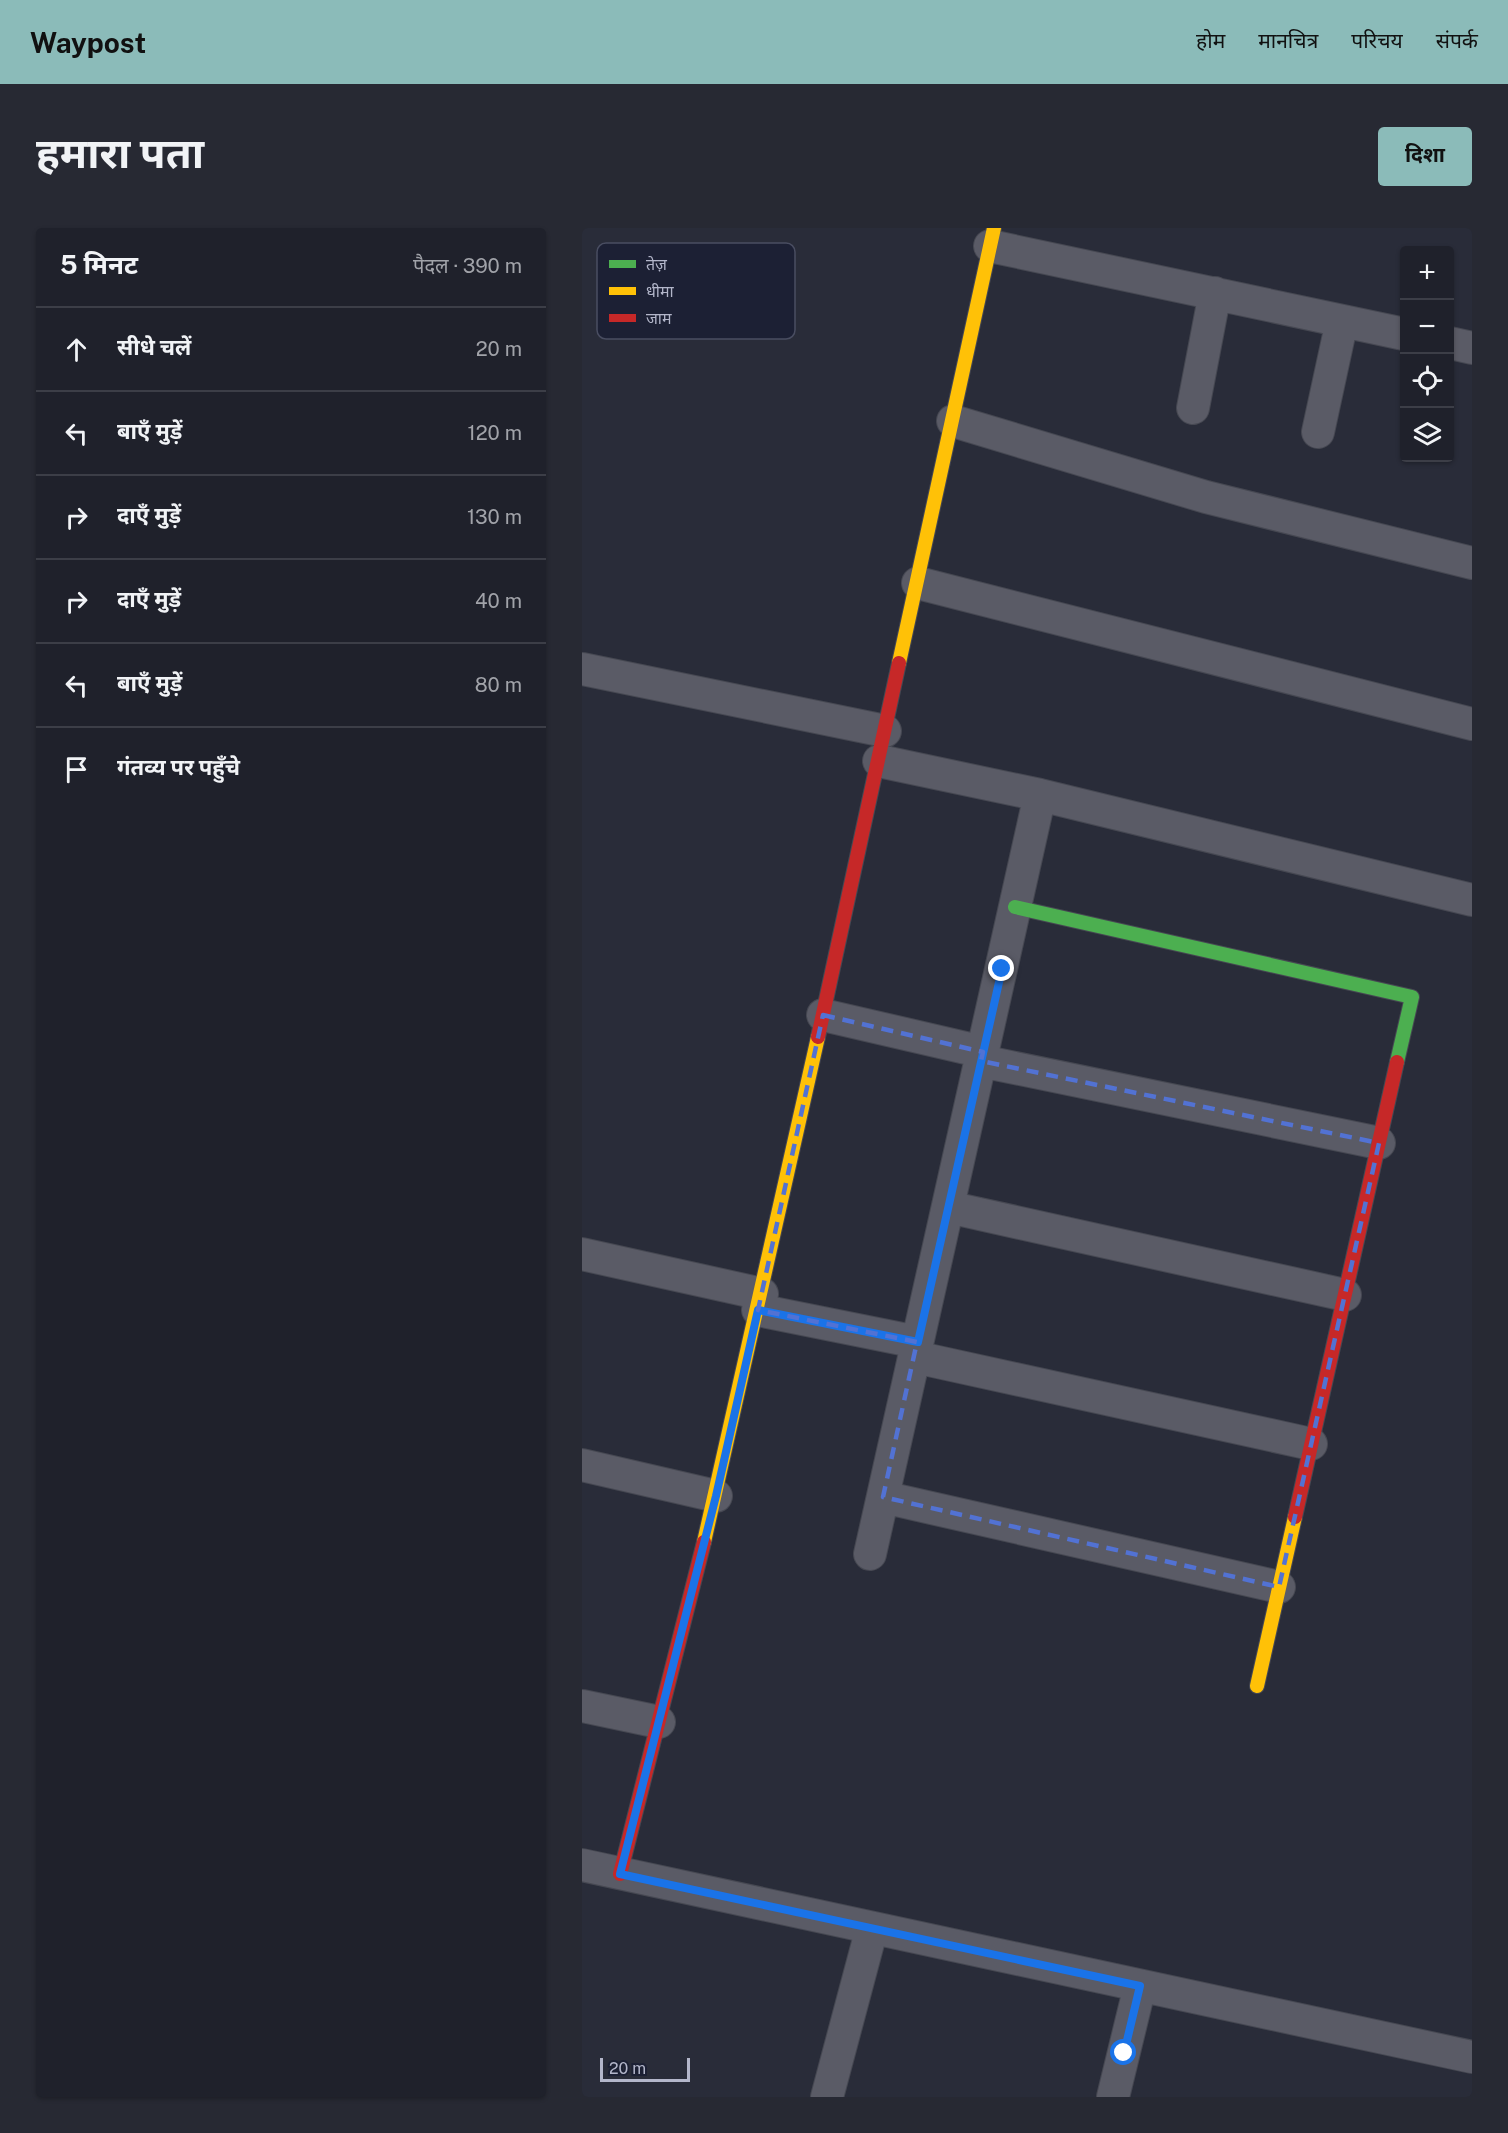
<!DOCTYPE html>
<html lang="hi">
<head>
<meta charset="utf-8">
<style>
  body { margin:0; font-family:"Public Sans","Noto Sans Devanagari",sans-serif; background:#272933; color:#f1f3f6 }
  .controls { position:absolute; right:18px; top:18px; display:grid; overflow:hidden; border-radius:6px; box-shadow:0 2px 4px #0004 }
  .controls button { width:54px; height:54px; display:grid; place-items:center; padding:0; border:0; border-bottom:2px solid #3c3e47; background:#1f212b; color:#f1f3f6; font:30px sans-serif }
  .scale { position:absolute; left:18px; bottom:15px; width:90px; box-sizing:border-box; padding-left:6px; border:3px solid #b3b6ca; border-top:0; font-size:16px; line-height:21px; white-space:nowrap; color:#b3b6ca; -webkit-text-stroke:4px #1c2034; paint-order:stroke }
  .stop { position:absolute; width:18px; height:18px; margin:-14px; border:4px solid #1a73e8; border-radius:50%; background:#fff }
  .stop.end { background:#1a73e8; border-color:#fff; box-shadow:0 2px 6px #0008 }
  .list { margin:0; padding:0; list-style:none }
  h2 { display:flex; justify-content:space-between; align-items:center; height:78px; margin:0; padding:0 24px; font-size:26px }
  h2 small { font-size:20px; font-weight:400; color:#a1a3a9 }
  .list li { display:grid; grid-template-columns:39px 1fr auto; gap:18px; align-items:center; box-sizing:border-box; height:84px; padding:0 24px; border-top:2px solid #3c3e47 }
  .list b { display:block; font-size:22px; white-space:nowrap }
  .list em { font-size:20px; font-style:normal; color:#a1a3a9 }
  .icon { flex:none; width:33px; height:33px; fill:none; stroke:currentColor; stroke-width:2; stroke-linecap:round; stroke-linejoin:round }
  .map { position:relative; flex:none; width:890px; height:1869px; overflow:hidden; border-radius:6px }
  header { display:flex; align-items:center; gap:36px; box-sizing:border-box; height:84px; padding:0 30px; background:#8bbbb9; color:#111 }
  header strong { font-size:28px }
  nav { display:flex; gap:33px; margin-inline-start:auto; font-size:21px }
  .intro { display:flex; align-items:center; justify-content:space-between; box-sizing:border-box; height:144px; padding:0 36px }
  h1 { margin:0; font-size:42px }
  .button { padding:15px 27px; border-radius:6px; background:#8bbbb9; color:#111; font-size:21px; font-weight:700 }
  main { display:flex; gap:36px; padding:0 36px }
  aside { flex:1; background:#1f212b; border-radius:6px; box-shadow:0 2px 4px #0004 }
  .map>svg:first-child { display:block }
</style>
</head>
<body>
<header>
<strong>Waypost</strong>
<nav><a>होम</a><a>मानचित्र</a><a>परिचय</a><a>संपर्क</a></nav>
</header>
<div class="intro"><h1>हमारा पता</h1><a class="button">दिशा</a></div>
<main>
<aside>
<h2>5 मिनट<small>पैदल · 390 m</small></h2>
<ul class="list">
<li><svg class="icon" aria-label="ahead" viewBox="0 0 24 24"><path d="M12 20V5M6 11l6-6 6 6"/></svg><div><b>सीधे चलें</b></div><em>20 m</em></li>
<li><svg class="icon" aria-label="left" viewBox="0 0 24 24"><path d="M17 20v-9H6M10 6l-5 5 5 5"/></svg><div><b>बाएँ मुड़ें</b></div><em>120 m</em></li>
<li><svg class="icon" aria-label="right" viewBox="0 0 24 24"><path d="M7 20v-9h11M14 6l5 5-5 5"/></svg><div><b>दाएँ मुड़ें</b></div><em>130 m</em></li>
<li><svg class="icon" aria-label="right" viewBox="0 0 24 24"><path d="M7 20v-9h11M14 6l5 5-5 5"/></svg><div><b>दाएँ मुड़ें</b></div><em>40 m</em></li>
<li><svg class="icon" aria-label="left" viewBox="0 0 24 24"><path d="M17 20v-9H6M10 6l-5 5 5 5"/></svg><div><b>बाएँ मुड़ें</b></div><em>80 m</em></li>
<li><svg class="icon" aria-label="arrive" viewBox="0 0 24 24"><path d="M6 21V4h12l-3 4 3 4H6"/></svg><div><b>गंतव्य पर पहुँचे</b></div></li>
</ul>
</aside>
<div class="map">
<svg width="890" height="1869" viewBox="0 0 890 1869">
  <rect width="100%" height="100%" fill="#292c39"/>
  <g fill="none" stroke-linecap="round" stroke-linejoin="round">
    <defs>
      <path id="street" d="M408,18l414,88
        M868,115l22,5
        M611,180l22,-115
        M371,193l253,76 266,66
        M736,204l24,-111
        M336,355l554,141
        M0,441l303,62
        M297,533l161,34 432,105
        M241,787l160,37
        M399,833l398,82
        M366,979l397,88
        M0,1026l180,40
        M176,1082l159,32
        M333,1129l396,87
        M0,1237l134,31
        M301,1269l396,90
        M288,1326l170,-759
        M0,1478l77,16
        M0,1637l890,192
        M245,1869l45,-169
        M531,1869l27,-111"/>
      <path id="fast" d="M433,679l397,90 -15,65"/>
      <path id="slow" d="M317,435l95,-435
        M122,1314l114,-505
        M675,1458l38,-169"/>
      <path id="jam" d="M236,809l81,-374
        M713,1289l102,-455
        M38,1646l84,-332"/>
    </defs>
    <!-- street casing -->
    <use href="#street" stroke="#464852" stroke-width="34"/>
    <!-- fast casing -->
    <use href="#fast" stroke="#464852" stroke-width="16"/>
    <!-- slow casing -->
    <use href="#slow" stroke="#464852" stroke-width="16"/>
    <!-- jam casing -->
    <use href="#jam" stroke="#464852" stroke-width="16"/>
    <!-- street -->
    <use href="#street" stroke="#5a5b66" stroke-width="32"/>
    <!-- fast -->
    <use href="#fast" stroke="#4caf50" stroke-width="14"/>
    <!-- slow -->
    <use href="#slow" stroke="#ffc107" stroke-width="14"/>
    <!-- jam -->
    <use href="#jam" stroke="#c62828" stroke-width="14"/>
  </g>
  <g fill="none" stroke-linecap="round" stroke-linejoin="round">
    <!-- route -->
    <path stroke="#1a73e8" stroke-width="8" d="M420,741l-84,373 -160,-32 -42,186 -96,378 520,112 -16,67"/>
  </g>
  <!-- marked area -->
  <path fill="none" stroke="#5272d3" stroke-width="4.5" stroke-dasharray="12 8" stroke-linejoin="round" d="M241,787l160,37 -2,9 398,82 -100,444 -396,-90 34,-155 -159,-32z"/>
  <!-- legend -->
  <rect x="15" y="15" width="198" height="96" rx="9" fill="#1c2034" stroke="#494d61" stroke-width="1.5"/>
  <rect x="27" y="32" width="27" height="8" fill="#4caf50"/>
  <rect x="27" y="59" width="27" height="8" fill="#ffc107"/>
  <rect x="27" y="86" width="27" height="8" fill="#c62828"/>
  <g font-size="16" fill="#b3b6ca">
    <text x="64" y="42">तेज़</text>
    <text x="64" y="69">धीमा</text>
    <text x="64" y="96">जाम</text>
  </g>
</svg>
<div class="controls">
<button>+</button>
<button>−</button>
<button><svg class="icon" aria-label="locate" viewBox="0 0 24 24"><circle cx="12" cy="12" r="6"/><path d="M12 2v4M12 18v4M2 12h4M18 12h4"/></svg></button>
<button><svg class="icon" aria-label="layers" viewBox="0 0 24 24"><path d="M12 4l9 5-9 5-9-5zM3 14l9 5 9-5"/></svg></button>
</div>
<div class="scale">20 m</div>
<div class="stop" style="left:542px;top:1825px"></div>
<div class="stop end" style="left:420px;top:741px"></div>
</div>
</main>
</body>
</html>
